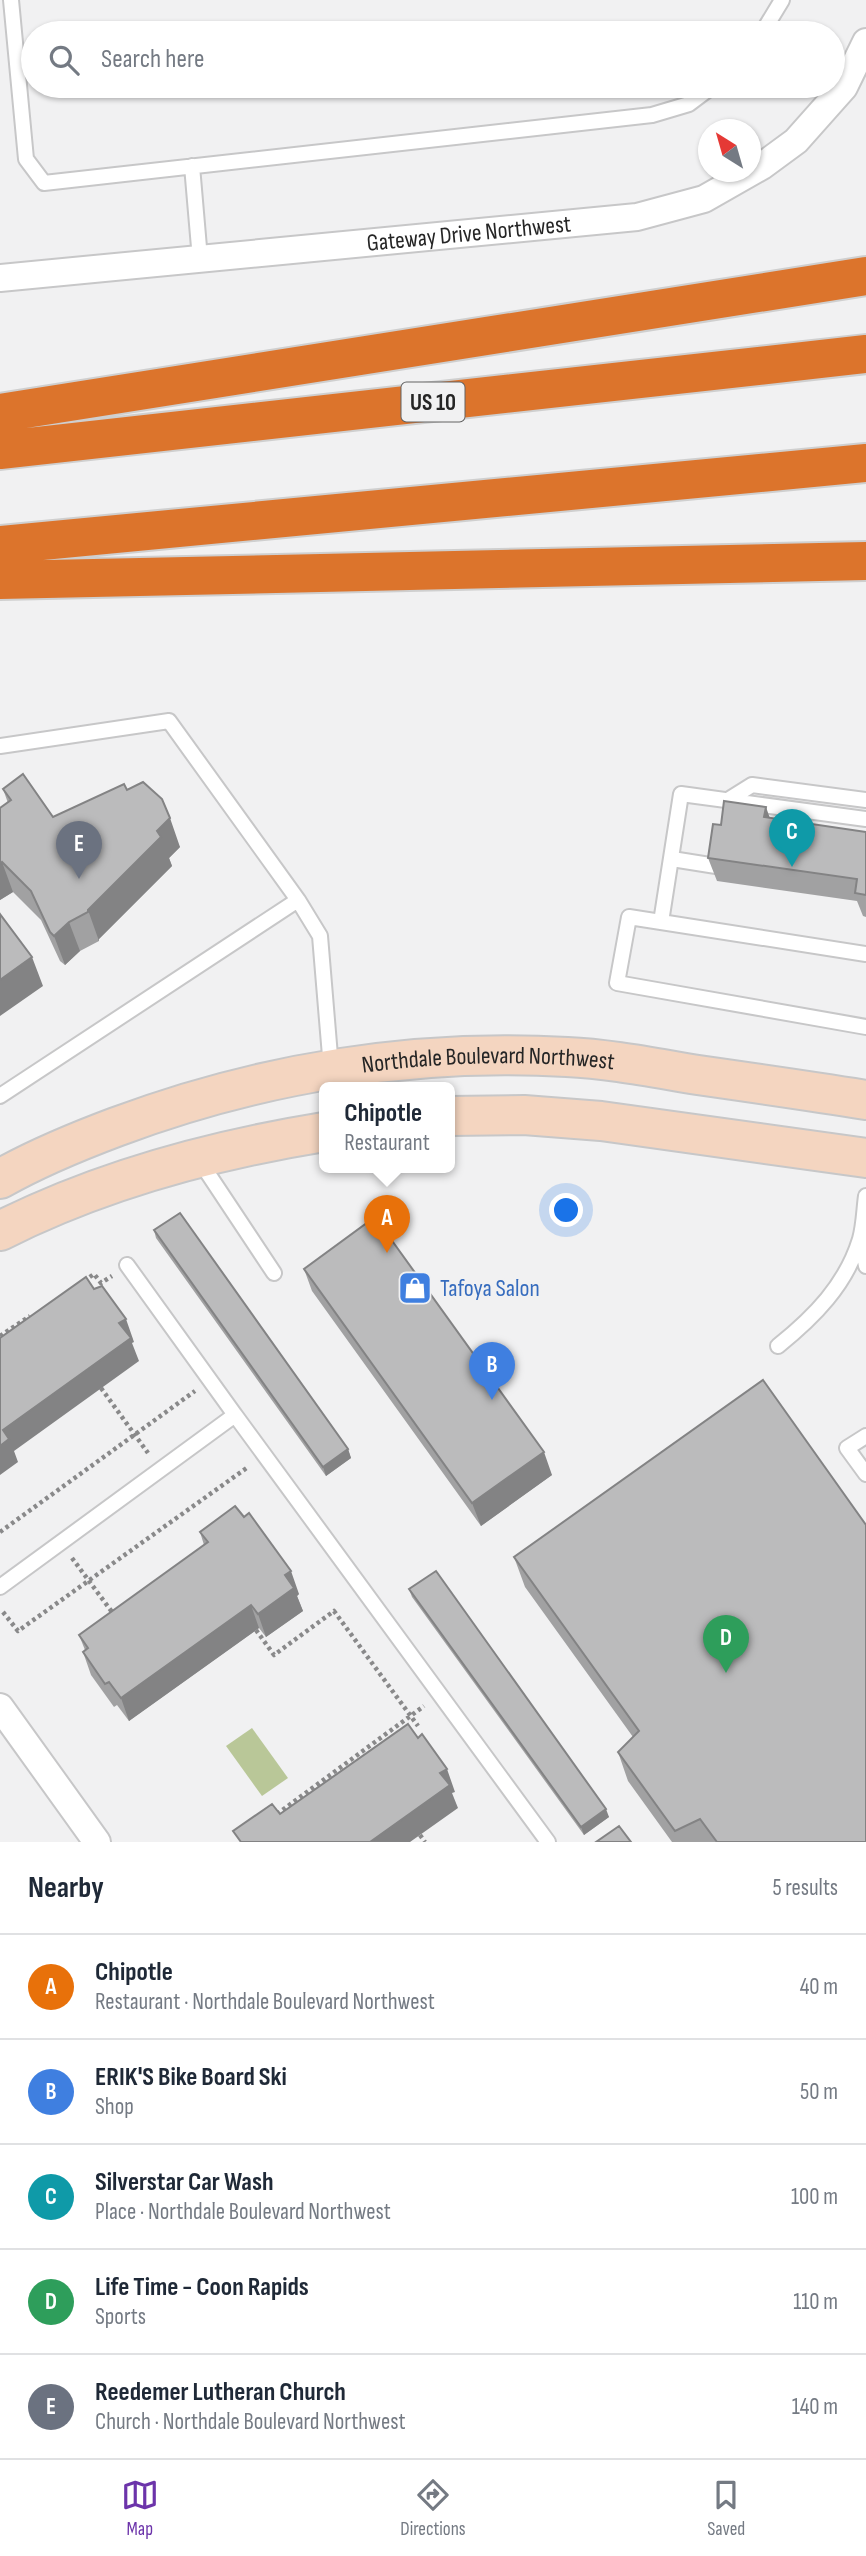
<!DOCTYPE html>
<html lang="en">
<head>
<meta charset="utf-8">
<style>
  body { margin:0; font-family:"Sofia Sans Condensed",sans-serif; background:#f6f6f7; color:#1f2937 }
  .compass { position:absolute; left:698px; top:119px; width:63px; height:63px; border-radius:50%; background:#fff; box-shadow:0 2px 5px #0004; rotate:323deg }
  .you { position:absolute; left:567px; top:1211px; width:24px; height:24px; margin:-18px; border:5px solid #fff; border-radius:50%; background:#1a73e8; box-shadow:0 0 0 10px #1a73e833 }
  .badge { display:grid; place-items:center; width:46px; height:46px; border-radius:50%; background:#6c34aa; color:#fff; font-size:23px; font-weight:700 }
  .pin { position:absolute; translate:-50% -58px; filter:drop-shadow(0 2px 4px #0008) }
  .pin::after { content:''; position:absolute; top:37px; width:24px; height:21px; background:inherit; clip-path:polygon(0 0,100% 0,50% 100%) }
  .popup { position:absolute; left:319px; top:1082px; width:136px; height:91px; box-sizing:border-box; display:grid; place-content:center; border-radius:10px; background:#fff; filter:drop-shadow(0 2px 5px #0005); font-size:23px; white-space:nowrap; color:#747a83 }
  .popup b { font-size:26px; color:#1f2937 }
  .popup::after { content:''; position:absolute; left:50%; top:100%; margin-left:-14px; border:14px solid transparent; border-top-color:#fff }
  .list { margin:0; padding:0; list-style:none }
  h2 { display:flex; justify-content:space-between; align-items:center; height:91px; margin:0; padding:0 28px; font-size:30px }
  h2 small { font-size:23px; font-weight:400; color:#747a83 }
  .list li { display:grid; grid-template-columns:46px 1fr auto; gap:21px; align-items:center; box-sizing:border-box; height:105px; padding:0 28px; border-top:2px solid #e0e1e3 }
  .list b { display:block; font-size:26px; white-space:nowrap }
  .list p { margin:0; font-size:23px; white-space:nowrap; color:#747a83 }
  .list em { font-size:23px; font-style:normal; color:#747a83 }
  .icon { flex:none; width:38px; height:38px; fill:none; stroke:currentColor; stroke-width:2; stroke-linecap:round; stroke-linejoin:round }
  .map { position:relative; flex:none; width:866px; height:1842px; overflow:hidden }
  .search { position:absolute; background:#fff; box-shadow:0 2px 5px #0004; left:21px; right:21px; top:21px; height:77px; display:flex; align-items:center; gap:18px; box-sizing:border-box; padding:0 24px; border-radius:38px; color:#747a83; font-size:26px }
  .sheet { height:616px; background:#fff }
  nav { display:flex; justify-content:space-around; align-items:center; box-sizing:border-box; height:98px; border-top:2px solid #e0e1e3; background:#fff; font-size:19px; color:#747a83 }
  nav a { display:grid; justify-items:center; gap:4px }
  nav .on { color:#6c34aa }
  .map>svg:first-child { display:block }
</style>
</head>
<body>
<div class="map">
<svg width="866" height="1842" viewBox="0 0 866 1842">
  <rect width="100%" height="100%" fill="#f1f1f2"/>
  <!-- green -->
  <path fill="#b9c798" d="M252,1728l36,50 -26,18 -36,-50z"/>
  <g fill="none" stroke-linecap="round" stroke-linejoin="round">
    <defs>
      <path id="lane" d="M11,0l15,159 18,24 608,-68 37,-11 24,-18
        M762,33l20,-33
        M192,166l8,93
        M0,746l169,-25 129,179
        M728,800l24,-15 114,15
        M672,859l44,7
        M661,922l20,-128 185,25
        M866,954l-237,-37 -12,66 249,44
        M0,1096l298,-196 22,36 11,132
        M199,1160l75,113
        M861,1239l5,27
        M127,1265l108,150
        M778,1346c36,-29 68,-61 82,-107 4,-14 4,-29 6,-43
        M866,1436l-19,12 19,26
        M0,1587l235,-172 313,427"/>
      <g id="street">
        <path id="s1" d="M0,278l637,-61 67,-18 58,-33 34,-25 48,-54 22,-45"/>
        <path d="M0,1707l97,135"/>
      </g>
      <g id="secondary">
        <path d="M450,1116l74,-1 77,6 265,37"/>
        <path id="s2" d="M0,1179c37,-21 76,-37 116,-52 144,-54 298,-79 451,-70 44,2 88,11 131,18 56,8 112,16 168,25"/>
        <path d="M0,1231c101,-51 213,-81 324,-99"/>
      </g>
      <path id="highway" d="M0,413l866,-137
        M0,450l866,-96
        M0,545l866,-82
        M0,580l866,-19"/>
    </defs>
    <!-- lane casing -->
    <use href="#lane" stroke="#c7c7c8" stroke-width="18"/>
    <!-- street casing -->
    <use href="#street" stroke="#c7c7c8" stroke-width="30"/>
    <!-- secondary casing -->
    <use href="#secondary" stroke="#c7c7c8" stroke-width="42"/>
    <!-- highway casing -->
    <use href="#highway" stroke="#cfcfcf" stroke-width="42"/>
    <!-- path -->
    <path stroke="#89898a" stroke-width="4.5" stroke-dasharray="3.5 3.5" stroke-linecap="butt" d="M84,1281l10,-7 7,9 11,-7
      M0,1336l30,-20
      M101,1388l47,65
      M0,1532l195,-141
      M72,1558l43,58
      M3,1612l15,19 230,-164
      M256,1630l18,25 60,-44 84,115
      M277,1814l147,-108
      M420,1835l5,7"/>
    <!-- lane -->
    <use href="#lane" stroke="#fff" stroke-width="14"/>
    <!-- street -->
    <use href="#street" stroke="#fff" stroke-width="26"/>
    <!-- secondary -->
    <use href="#secondary" stroke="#f4d5c0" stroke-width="38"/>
    <!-- highway -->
    <use href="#highway" stroke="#dc742c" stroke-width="38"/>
  </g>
  <!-- wall -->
  <path fill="#a1a1a2" d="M3,789l50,28 74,-27 53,57 -11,11 3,8 -73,73v2l-19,10 -15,14 -5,-4 -19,-41 -28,-28 -13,8v-92l8,-5z
    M770,818l96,14v85l-3,-1 -6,-15 -140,-20 -9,-23 13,-33z
    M154,1230l194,219 3,9 -25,18 -170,-238z
    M304,1269l248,206 -71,51 -169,-235z
    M200,1532l99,62 -2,2 6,15 -37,26 -7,-9 -130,93 -12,-16 -3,2 -23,-32 -8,-23 2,-2 -6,-15 125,-90z
    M514,1557l352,285h-194l-44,-61 -10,-29 15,-15 -108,-150z
    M409,1589l200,228 -25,18 -172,-238z"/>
  <!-- shaded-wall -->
  <path fill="#838384" d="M766,807l8,23 -10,-13z
    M170,818l10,29 -11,11 3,8 -73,73v2l-11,-31 69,-79z
    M2,862l11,30 -13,8v-36z
    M69,922l11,29 -15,14 -11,-29z
    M32,957l11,29 -43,30v-36z
    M126,1319l8,23 -2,1 7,18 -125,90 4,11 -18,13v-29l3,-16 116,-107z
    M348,1449l3,9 -25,18 -3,-9z
    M544,1452l8,23 -71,51 -9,-23z
    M291,1571l8,23 -2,2 6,15 -37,26 -8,-23 27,-39z
    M251,1605l8,23 -130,93 -8,-23z
    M447,1769l8,23 -3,1 6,15 -48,34h-40l70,-69z
    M606,1809l3,8 -25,18 -3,-8z"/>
  <!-- building -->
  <path fill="#bbbbbc" stroke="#838384" stroke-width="2" d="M23,774l30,43 71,-33 3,6 16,-8 19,17 8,19 -13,13 4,6 -73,73v2l-19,10 -15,14 -4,-4 -19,-41 -29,-29 -2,2v-56l11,-8 -8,-11z
    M724,801l42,6 -2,10 102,15v63l-11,-2 2,-14 -149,-21 5,-34 8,1z
    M0,914l32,43 -32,23z
    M180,1213l168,236 -25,18 -169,-237z
    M375,1217l169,235 -72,51 -168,-234z
    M86,1277l8,12 8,-3 24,33 -7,4 12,15 -128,92 6,9 -9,7v-108z
    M763,1380l103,145v317h-149l-17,-23 -25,12 -57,-79 21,-21 -125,-174z
    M235,1506l9,11 5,-4 42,58 -6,4 9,13 -36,26 -7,-9 -130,93 -12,-16 -4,2 -22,-32 5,-4 -9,-13 129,-93 -8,-10z
    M436,1571l170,238 -25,18 -172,-238z
    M408,1724l10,14 4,-4 25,35 -7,4 10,12 -80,57h-129l-8,-11 39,-27 8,10z
    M619,1826l12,16h-35z"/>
  <!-- icons -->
  <defs>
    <symbol id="shop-square" viewBox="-11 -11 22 22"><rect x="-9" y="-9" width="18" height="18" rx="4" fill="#3f7fe0" stroke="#f1f1f2"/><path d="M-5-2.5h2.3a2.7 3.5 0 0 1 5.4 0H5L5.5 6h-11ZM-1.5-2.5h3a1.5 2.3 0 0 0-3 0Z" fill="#fff"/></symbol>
  </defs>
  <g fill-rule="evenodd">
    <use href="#shop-square" x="396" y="1269" width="38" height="38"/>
  </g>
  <g text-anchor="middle" stroke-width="5" stroke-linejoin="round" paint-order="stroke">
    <!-- shield labels -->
    <rect fill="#f1f1f2" stroke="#626262" stroke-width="2" x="401.5" y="382.5" width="63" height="39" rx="5"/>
    <g font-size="23" font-weight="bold" fill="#252525">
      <text x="433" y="410">US 10</text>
    </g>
    <!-- street labels -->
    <g font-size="24" fill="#252525" stroke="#f1f1f2">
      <text dy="8" stroke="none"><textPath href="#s1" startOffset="471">Gateway Drive Northwest</textPath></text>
      <text dy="8" stroke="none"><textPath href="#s2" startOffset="508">Northdale Boulevard Northwest</textPath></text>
    </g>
    <!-- shop labels -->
    <g font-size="24" fill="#366cbe" stroke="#f1f1f2" text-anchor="start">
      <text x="440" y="1296">Tafoya Salon</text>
    </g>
  </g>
</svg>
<svg class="compass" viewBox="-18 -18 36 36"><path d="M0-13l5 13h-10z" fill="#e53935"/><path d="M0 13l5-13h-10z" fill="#747a83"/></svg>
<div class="you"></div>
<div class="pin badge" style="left:387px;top:1253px;background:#e8710a">A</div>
<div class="popup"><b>Chipotle</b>Restaurant</div>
<div class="pin badge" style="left:492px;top:1400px;background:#3f7fe0">B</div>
<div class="pin badge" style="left:792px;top:867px;background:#0f9aa8">C</div>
<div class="pin badge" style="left:726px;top:1673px;background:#2e9e5b">D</div>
<div class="pin badge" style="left:79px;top:879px;background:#6b7280">E</div>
<div class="search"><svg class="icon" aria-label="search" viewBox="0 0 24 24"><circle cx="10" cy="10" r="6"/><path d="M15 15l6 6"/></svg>Search here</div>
</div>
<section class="sheet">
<h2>Nearby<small>5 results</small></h2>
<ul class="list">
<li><span class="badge" style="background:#e8710a">A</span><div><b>Chipotle</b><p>Restaurant · Northdale Boulevard Northwest</p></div><em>40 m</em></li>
<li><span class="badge" style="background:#3f7fe0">B</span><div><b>ERIK'S Bike Board Ski</b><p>Shop</p></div><em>50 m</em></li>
<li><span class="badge" style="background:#0f9aa8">C</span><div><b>Silverstar Car Wash</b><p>Place · Northdale Boulevard Northwest</p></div><em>100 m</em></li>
<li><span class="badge" style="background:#2e9e5b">D</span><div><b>Life Time - Coon Rapids</b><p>Sports</p></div><em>110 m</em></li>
<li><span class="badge" style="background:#6b7280">E</span><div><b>Reedemer Lutheran Church</b><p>Church · Northdale Boulevard Northwest</p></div><em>140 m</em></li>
</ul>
</section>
<nav>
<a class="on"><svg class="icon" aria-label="map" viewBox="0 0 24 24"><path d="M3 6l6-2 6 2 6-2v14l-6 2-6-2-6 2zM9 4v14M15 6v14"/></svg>Map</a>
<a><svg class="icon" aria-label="directions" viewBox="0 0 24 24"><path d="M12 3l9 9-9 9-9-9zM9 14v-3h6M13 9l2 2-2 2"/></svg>Directions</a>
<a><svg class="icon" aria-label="saved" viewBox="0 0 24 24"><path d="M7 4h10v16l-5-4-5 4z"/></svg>Saved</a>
</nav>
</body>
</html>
